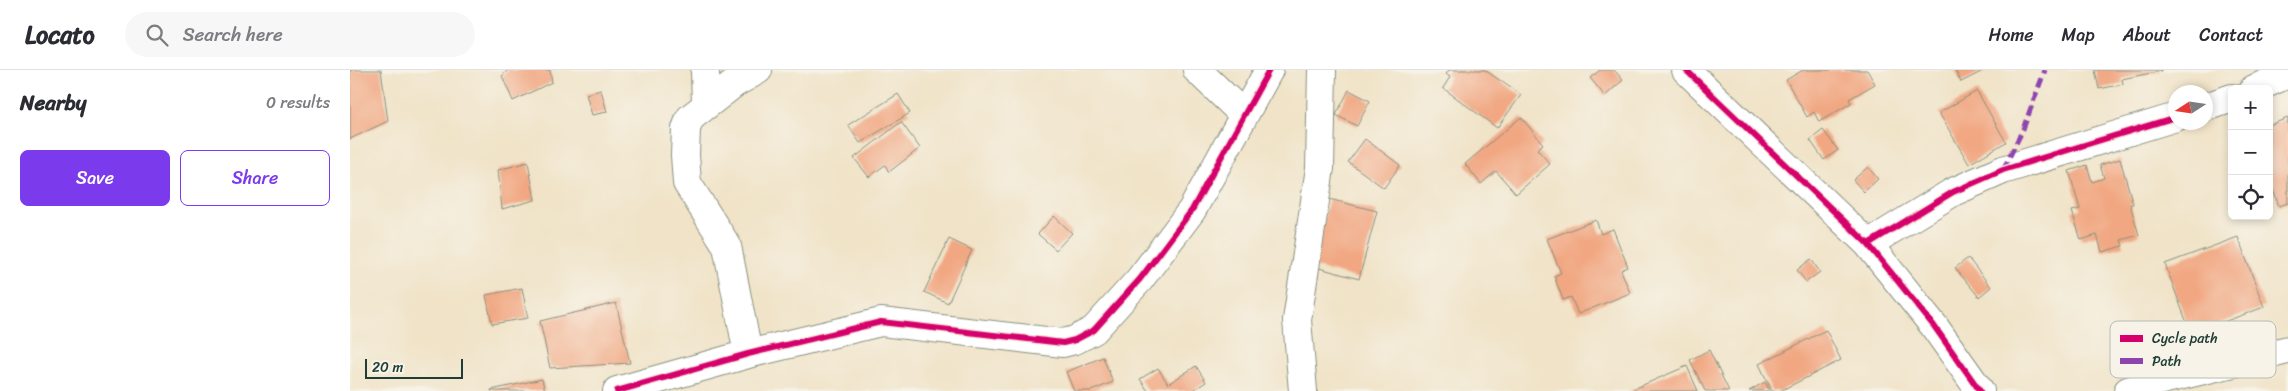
<!DOCTYPE html>
<html lang="en">
<head>
<meta charset="utf-8">
<style>
  body { margin:0; font-family:Sriracha,sans-serif; background:#f7f7f7; color:#2b2b33 }
  .controls { position:absolute; right:15px; top:15px; display:grid; overflow:hidden; border-radius:8px; box-shadow:0 2px 8px #0003 }
  .controls button { width:45px; height:45px; display:grid; place-items:center; padding:0; border:0; border-bottom:1px solid #e1e1e2; background:#fff; color:#2b2b33; font:25px sans-serif }
  .compass { position:absolute; left:1818px; top:15px; width:45px; height:45px; border-radius:50%; background:#fff; box-shadow:0 2px 8px #0003; rotate:258deg }
  .scale { position:absolute; left:15px; bottom:12px; width:98px; box-sizing:border-box; padding-left:5px; border:2px solid #1f3d34; border-top:0; font-size:14px; line-height:18px; white-space:nowrap; color:#1f3d34; -webkit-text-stroke:4px #f7f3e8; paint-order:stroke }
  .list { margin:0; padding:0; list-style:none }
  h2 { display:flex; justify-content:space-between; align-items:center; height:65px; margin:0; padding:0 20px; font-size:21px }
  h2 small { font-size:16px; font-weight:400; color:#7c7c81 }
  .actions { display:flex; gap:10px; padding:15px 20px }
  .actions a { flex:1; padding:11px 0; border:1px solid #7c3aed; border-radius:8px; text-align:center; font-size:18px; color:#7c3aed }
  .actions .main { background:#7c3aed; color:#fff }
  .icon { flex:none; width:28px; height:28px; fill:none; stroke:currentColor; stroke-width:2; stroke-linecap:round; stroke-linejoin:round }
  .map { position:relative; flex:none; width:1938px; height:321px; overflow:hidden }
  header { display:flex; align-items:center; gap:30px; box-sizing:border-box; height:70px; padding:0 25px; background:#fff; border-bottom:1px solid #e1e1e2 }
  header strong { font-size:24px }
  nav { display:flex; gap:28px; margin-inline-start:auto; font-size:18px }
  .search { width:350px; height:45px; background:#f7f7f7; display:flex; align-items:center; gap:12px; box-sizing:border-box; padding:0 18px; border-radius:28px; color:#7c7c81; font-size:19px }
  main { display:flex }
  aside { flex:1; background:#fff }
  .map>svg:first-child { display:block }
</style>
</head>
<body>
<header>
<strong>Locato</strong>
<div class="search"><svg class="icon" aria-label="search" viewBox="0 0 24 24"><circle cx="10" cy="10" r="6"/><path d="M15 15l6 6"/></svg>Search here</div>
<nav><a>Home</a><a>Map</a><a>About</a><a>Contact</a></nav>
</header>
<main>
<aside>
<h2>Nearby<small>0 results</small></h2>
<ul class="list">
</ul>
<div class="actions"><a class="main">Save</a><a>Share</a></div>
</aside>
<div class="map">
<svg width="1938" height="321" viewBox="0 0 1938 321">
  <rect width="100%" height="100%" fill="#f7f3e8"/>
  <filter id="ink" filterUnits="userSpaceOnUse"><feTurbulence type="fractalNoise" baseFrequency=".02" numOctaves="2"/><feDisplacementMap in="SourceGraphic" scale="10" xChannelSelector="R" yChannelSelector="G"/><feConvolveMatrix kernelMatrix="1 2 1 2 8 2 1 2 1" color-interpolation-filters="sRGB"/></filter>
  <filter id="wash" filterUnits="userSpaceOnUse"><feTurbulence type="fractalNoise" baseFrequency=".0096" numOctaves="4" result="noise"/><feDisplacementMap in="SourceGraphic" scale="20" xChannelSelector="R" yChannelSelector="G"/><feGaussianBlur stdDeviation="1.12" result="paint"/><feColorMatrix in="noise" values="0 0 0 0 0 0 0 0 0 0 0 0 0 0 0 0 0 1.4 0 .05"/><feComposite in="paint" operator="in"/></filter>
  <g filter="url(#wash)">
    <rect width="100%" height="100%" fill="#f0e3c8"/>
    <g id="blocks">
      <!-- building -->
      <path fill="#f1a782" d="M0,0h31l7,51 -38,18z
        M158,0h42l2,12 -39,19 -11,-25z
        M1099,0h36l36,25 -24,33 -54,-40 7,-11 -4,-3z
        M1250,0h14l9,10 -18,16 -15,-18z
        M1453,0h64l8,14 -26,15 2,4 -32,19 -5,-10 -7,5 -21,-37z
        M1605,0h30l-24,12z
        M1745,0h66v1l-39,8 1,5 -24,5z
        M251,20l6,22 -15,3 -6,-21z
        M999,20l21,11 -13,25 -21,-11z
        M1627,21l29,51 -37,22 -30,-51z
        M548,24l12,19 -50,30 -12,-18z
        M1171,47l22,27 -6,5 13,15 -34,30 -20,-23 -15,13 -16,-20z
        M1938,48v85l-9,3 -10,-27v-54z
        M551,52l19,26 -31,24 -4,-7 -16,12 -15,-19z
        M1473,60l15,20 -14,10 -14,-20z
        M1015,69l35,26 -16,23 -36,-26z
        M1770,89l13,45h-3l9,31 -18,5 2,6 -21,6 -5,-17 -16,5 -9,-29 8,-2 -11,-38 18,-6 5,17 12,-4 -4,-13z
        M178,92l7,38 -33,9 -4,-39z
        M1518,97l10,12 -14,13 -11,-12z
        M979,129l48,12 -18,68 -47,-13z
        M704,146l18,17 -16,17 -18,-16z
        M1246,150l5,14 12,-5 15,38 -7,3 9,23 -52,21 -7,-17 -8,3 -9,-24 7,-3 -14,-34z
        M1888,167l26,70 -73,27 -26,-70z
        M599,169l23,11 -24,53 -24,-11z
        M1618,188l23,29 -12,10 -24,-29z
        M1461,189l9,13 -14,10 -9,-12z
        M172,218l6,30 -36,6 -6,-29z
        M266,233l14,60 -80,5 -10,-47z
        M1476,260l15,30 -61,31h-8l-13,-27z
        M1359,280l20,41h-24l-15,-31z
        M753,287l10,25 -22,9h-17l-8,-19z
        M846,296l10,16 -14,9h-44l-8,-12 18,-11 10,16z
        M1337,296l11,25h-69z
        M192,309l3,12h-54v-1z
        M1415,312l5,9h-21z"/>
    </g>
  </g>
  <g filter="url(#ink)">
    <use href="#blocks" fill-opacity="0" stroke="#88907e" stroke-width="1"/>
    <g fill="none" stroke-linecap="round" stroke-linejoin="round">
      <defs>
        <path id="minor" d="M355,0l1,34
          M847,0l47,45
          M1336,0l182,174 66,82 46,65
          M1904,19l34,-15
          M1856,37l26,-9
          M1518,174l85,-52 50,-22 173,-53
          M398,284l-21,-108 -40,-63 -2,-28 1,-26 4,-11 45,-35 23,-13
          M267,321l131,-37 133,-32 182,21 12,-3 19,-10 46,-51 52,-69 77,-140
          M953,321l-6,-71 23,-152 2,-98
          M1778,321l26,-9 134,-32"/>
      </defs>
      <!-- minor casing -->
      <use href="#minor" stroke="#88907e" stroke-width="30"/>
      <!-- minor -->
      <use href="#minor" stroke="#fff" stroke-width="28"/>
      <!-- quiet -->
      <path stroke="#8e44ad" stroke-width="5" stroke-dasharray="10 5" stroke-linecap="butt" d="M1653,100l20,-41 22,-59"/>
      <defs>
        <path id="cycleway" d="M1336,0l182,174 66,82 46,65
          M1518,174l85,-52 50,-22 173,-53
          M267,321l131,-37 133,-32 182,21 12,-3 19,-10 46,-51 52,-69 77,-140"/>
      </defs>
      <!-- cycleway casing -->
      <use href="#cycleway" stroke="#f7f3e8" stroke-width="9"/>
      <!-- cycleway -->
      <use href="#cycleway" stroke="#d6006c" stroke-width="6"/>
    </g>
  </g>
  <!-- legend -->
  <rect x="1760" y="251" width="166" height="57" rx="8" fill="#f7f3e8" stroke="#b6bcb2" stroke-width="1"/>
  <rect x="1770" y="265" width="23" height="7" fill="#d6006c"/>
  <rect x="1770" y="288" width="23" height="6" fill="#8e44ad"/>
  <g font-size="14" fill="#1f3d34">
    <text x="1802" y="273">Cycle path</text>
    <text x="1802" y="296">Path</text>
  </g>
</svg>
<div class="controls">
<button>+</button>
<button>−</button>
<button><svg class="icon" aria-label="locate" viewBox="0 0 24 24"><circle cx="12" cy="12" r="6"/><path d="M12 2v4M12 18v4M2 12h4M18 12h4"/></svg></button>
</div>
<svg class="compass" viewBox="-18 -18 36 36"><path d="M0-13l5 13h-10z" fill="#e53935"/><path d="M0 13l5-13h-10z" fill="#7c7c81"/></svg>
<div class="scale">20 m</div>
</div>
</main>
</body>
</html>
